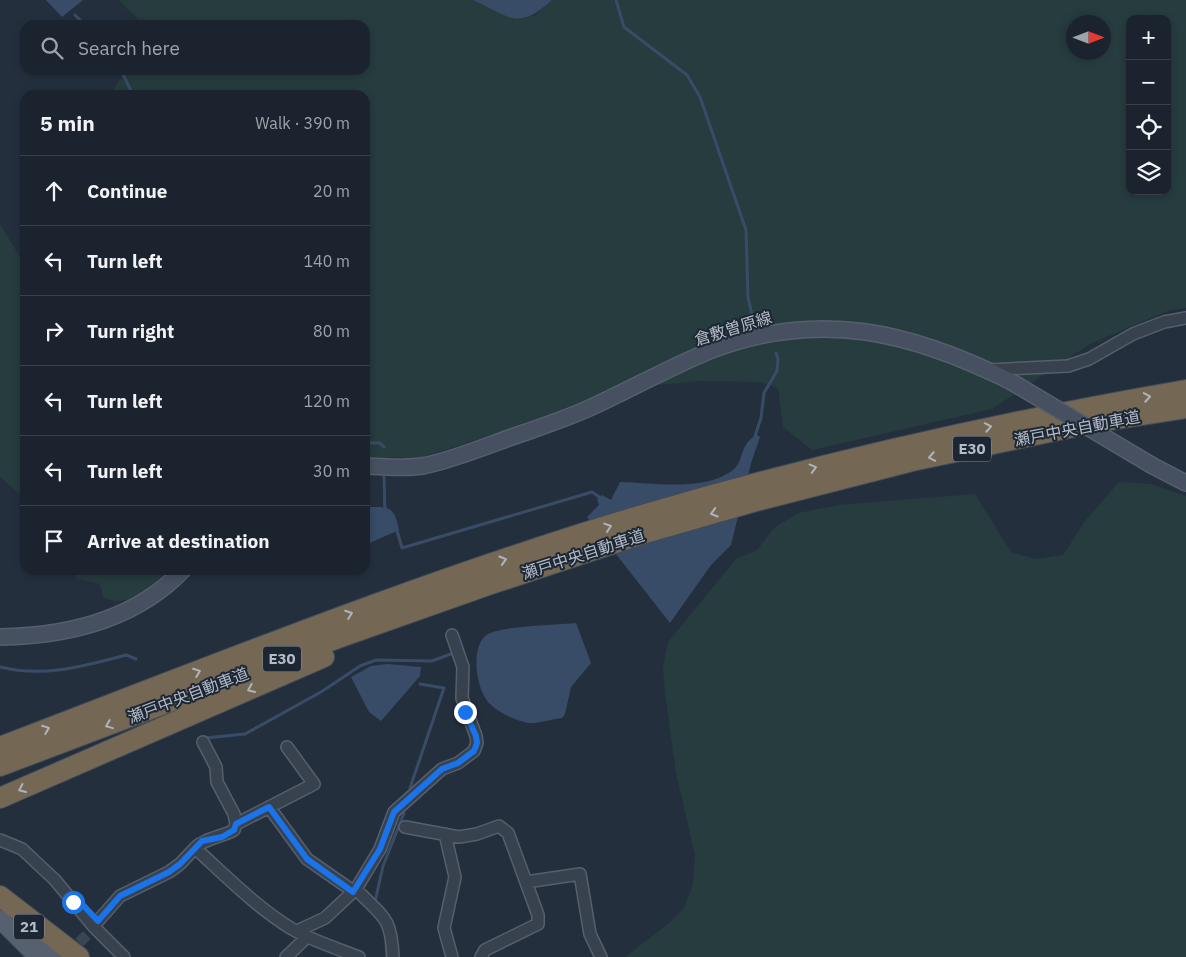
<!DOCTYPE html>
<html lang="en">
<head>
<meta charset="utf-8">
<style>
  body { margin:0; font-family:"IBM Plex Sans","Noto Sans JP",sans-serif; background:#282f3a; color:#f1f3f6 }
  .controls { position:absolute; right:15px; top:15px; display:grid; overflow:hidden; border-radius:10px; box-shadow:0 2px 8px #0003 }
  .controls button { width:45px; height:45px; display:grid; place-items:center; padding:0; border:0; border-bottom:1px solid #39404a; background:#1b232e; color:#f1f3f6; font:25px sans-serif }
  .compass { position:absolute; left:1066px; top:15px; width:45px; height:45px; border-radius:50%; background:#1b232e; box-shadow:0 2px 8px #0003; rotate:90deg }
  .stop { position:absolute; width:15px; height:15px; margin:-11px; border:4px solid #1a73e8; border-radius:50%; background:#fff }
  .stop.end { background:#1a73e8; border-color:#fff; box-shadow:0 1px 5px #0008 }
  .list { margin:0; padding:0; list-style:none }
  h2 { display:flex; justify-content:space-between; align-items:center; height:65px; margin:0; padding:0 20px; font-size:21px }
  h2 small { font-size:16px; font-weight:400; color:#a0a4aa }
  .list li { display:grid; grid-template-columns:32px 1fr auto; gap:15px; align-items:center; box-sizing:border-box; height:70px; padding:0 20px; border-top:1px solid #39404a }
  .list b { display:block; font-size:19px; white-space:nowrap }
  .list em { font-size:16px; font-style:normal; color:#a0a4aa }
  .icon { flex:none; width:28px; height:28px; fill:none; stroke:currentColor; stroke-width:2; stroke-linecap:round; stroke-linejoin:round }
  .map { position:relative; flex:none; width:1186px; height:957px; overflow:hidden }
  .search { position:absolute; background:#1b232e; box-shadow:0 2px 8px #0003; left:20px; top:20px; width:350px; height:55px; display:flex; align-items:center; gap:12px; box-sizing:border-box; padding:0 18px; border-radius:15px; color:#a0a4aa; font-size:19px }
  .panel { position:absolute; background:#1b232e; box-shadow:0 2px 8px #0003; left:20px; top:90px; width:350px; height:485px; border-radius:15px }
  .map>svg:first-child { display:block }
</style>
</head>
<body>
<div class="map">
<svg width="1186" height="957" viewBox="0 0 1186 957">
  <rect width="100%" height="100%" fill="#242f3e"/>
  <!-- green -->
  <path fill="#263c3f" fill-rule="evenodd" d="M119,0h354l48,19 15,-4 16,-15h634v308l-16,2 -80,34 -98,65 -180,41 -29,-23 -5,-39 -19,-6 -61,-1 -87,9 -91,36 -101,32 -54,-1v-362h-255l16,-25h239v-45h-225l-3,-7zM1130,19h37v172h-37zM1074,22h30v30h-30z
    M0,224l25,41v234l-25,-22z
    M1119,482l32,2 35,12v461h-561l43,-33 16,-16 9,-24 2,-29 -19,-82 -11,-80 -2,-26 5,-25 68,-83 21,-9 17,-22 24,-15 41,-8 136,-11 36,58 25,7 27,-4 22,-34z
    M72,570h103c-20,14 -47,41 -72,27l-3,-13 -23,-5z"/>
  <!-- water -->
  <path fill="#394c67" d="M46,0h37l-21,17z
    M473,0h79c-34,32 -43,16 -79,0z
    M757,435l3,2 -9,26 -20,82 -20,20 -41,58 -83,-106 12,-12 -2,-6 5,-4 9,5 9,-18c33,1 87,10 114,-13 10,-8 5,-25 23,-34z
    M365,507c24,0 29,-2 34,23l-34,15z
    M576,623l15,40 -20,24 -6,27 -3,4c-10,1 -25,6 -34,5 -13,-3 -29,-10 -38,-19 -14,-13 -21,-59 -2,-70 14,-8 69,-9 88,-11z
    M387,664l34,3 -1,9 -39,45 -12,-9 -18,-35 20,-11z"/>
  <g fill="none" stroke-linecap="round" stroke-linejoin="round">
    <!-- stream -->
    <path stroke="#394c67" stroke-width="3" d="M616,0l8,27 63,48 13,22 46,133 2,67 4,18
      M75,15l10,10
      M121,70l12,25
      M754,439l7,-21 3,-25 13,-22 1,-12 -2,-6
      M365,443h15l4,4
      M384,477l1,35
      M396,527l6,21 190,-56 9,6
      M0,667c43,11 84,-1 126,-12l10,4
      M205,738l40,-4 76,-42 39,-26 16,-6 56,1 19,-7
      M410,788l34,-100 -24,-4
      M375,902l8,-36 21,-53
      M386,941l1,16"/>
    <!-- street-tunnel -->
    <path stroke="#3a4453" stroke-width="11" stroke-dasharray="11 5.5" stroke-linecap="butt" d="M67,954l20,-19"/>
    <defs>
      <path id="street" d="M988,370l80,-4 21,-7 44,-25 31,-12 22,-4
        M203,742l13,25 1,15 17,32 2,10
        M269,807l38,52 46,32
        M405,827l54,10 18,-3 22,-8 9,7 30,82v9l-53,26 -4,7
        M445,834l10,43 -11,51 8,29
        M0,840l22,9 33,31 39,47 30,30
        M195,848c10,-10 27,-11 39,-18l2,-6 78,-40 -27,-37
        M526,882l54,-8 10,60 11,23
        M98,921l22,-25 49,-24 11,-8 15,-16c31,28 61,59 97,81 21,12 44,19 67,28
        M297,931l28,-13 31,-29
        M286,957l21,-20
        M393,957c-2,-42 -10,-39 -37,-68l24,-40 14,-37 48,-43 16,-6 16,-12 3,-8 -1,-7 -14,-38 1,-31 -11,-32"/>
      <path id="secondary" d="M365,466c18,0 38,3 57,0 25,-4 64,-20 90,-29 28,-10 57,-19 84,-32 39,-18 76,-39 116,-55 108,-41 199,-18 298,31
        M1153,466l33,17
        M0,637c68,-1 135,-17 183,-67"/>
      <path id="primary" d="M0,919l38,38
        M25,924l31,33"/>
      <path id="highway" d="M0,747c212,-81 422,-166 639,-231 180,-53 362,-94 547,-126
        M0,766l341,-129 147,-52 154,-51 118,-34 152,-39 185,-39 89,-14
        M0,798l324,-141
        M0,896l79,61"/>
    </defs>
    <!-- street casing -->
    <use href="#street" stroke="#565f6c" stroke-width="14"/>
    <!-- secondary casing -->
    <use href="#secondary" stroke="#565f6c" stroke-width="18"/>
    <!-- primary casing -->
    <use href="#primary" stroke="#414a57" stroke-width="20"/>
    <!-- highway casing -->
    <use href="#highway" stroke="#434c59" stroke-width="22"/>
    <!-- street -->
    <use href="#street" stroke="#38414e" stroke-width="11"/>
    <!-- secondary -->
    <use href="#secondary" stroke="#465061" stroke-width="15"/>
    <!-- primary -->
    <use href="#primary" stroke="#56606e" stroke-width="18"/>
    <!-- highway -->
    <use href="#highway" stroke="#746855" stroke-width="20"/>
    <defs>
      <path id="secondary-bridge" d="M1010,381l143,85"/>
    </defs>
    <!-- secondary-bridge casing -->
    <use href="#secondary-bridge" stroke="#565f6c" stroke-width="18" stroke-linecap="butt"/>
    <!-- secondary-bridge -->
    <use href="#secondary-bridge" stroke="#465061" stroke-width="15"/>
  </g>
  <!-- one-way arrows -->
  <defs><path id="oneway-chevron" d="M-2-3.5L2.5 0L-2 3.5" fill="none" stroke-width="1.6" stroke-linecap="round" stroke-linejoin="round" transform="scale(1.25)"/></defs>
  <g stroke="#aeb4bd">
    <use href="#oneway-chevron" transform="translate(1147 397) rotate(-10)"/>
    <use href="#oneway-chevron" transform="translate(988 427) rotate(-11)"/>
    <use href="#oneway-chevron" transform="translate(932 457) rotate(169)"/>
    <use href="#oneway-chevron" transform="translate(813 468) rotate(-15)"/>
    <use href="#oneway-chevron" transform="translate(714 513) rotate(164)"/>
    <use href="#oneway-chevron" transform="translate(608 527) rotate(-18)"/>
    <use href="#oneway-chevron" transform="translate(503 560) rotate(-17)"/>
    <use href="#oneway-chevron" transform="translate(349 614) rotate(-20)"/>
    <use href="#oneway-chevron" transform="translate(197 672) rotate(-21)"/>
    <use href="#oneway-chevron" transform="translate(251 689) rotate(157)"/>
    <use href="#oneway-chevron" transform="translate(109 725) rotate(158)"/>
    <use href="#oneway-chevron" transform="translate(46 729) rotate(-21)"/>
    <use href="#oneway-chevron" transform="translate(22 789) rotate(156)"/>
  </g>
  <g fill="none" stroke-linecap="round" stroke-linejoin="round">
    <!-- route -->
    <path stroke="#1a73e8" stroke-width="6" d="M73,902l10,3 15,16 22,-25 49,-24 11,-8 22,-23 20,-4 12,-7 2,-6 33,-17 38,52 46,33 27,-43 14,-37 48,-43 16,-6 16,-12 3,-8 -1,-7 -11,-24"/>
  </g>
  <g text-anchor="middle" stroke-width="4" stroke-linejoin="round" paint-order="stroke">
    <!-- shield labels -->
    <g fill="#1d2633" stroke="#878f9c" stroke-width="1">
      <rect x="953" y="436.5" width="38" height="25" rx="4"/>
      <rect x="263" y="646.5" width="38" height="25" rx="4"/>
      <rect x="14" y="914.5" width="30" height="25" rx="4"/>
    </g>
    <g font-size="15" font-weight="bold" fill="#b4bcc9">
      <text x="972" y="454">E30</text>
      <text x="282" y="664">E30</text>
      <text x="29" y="932">21</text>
    </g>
    <!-- street labels -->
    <g font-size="16" fill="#b4bcc9" stroke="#1d2633">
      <text transform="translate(733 328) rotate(-17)" y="6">倉敷曽原線</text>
      <text transform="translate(1077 428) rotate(-11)" y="6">瀬戸中央自動車道</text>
      <text transform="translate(583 554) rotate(-18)" y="6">瀬戸中央自動車道</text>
      <text transform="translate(188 695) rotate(-21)" y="6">瀬戸中央自動車道</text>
    </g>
  </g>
</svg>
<div class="controls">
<button>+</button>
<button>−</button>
<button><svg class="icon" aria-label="locate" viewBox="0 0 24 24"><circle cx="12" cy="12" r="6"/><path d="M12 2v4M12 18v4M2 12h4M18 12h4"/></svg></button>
<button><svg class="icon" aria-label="layers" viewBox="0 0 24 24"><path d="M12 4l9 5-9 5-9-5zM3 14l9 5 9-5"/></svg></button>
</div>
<svg class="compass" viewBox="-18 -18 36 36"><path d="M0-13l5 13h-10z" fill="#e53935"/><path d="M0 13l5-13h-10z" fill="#a0a4aa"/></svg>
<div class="stop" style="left:73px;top:902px"></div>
<div class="stop end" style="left:465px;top:712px"></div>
<div class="search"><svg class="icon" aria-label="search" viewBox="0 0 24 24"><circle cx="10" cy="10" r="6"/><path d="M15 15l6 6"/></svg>Search here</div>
<section class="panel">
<h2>5 min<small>Walk · 390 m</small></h2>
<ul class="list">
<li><svg class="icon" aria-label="ahead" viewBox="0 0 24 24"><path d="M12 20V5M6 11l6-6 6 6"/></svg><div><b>Continue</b></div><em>20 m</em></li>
<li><svg class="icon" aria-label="left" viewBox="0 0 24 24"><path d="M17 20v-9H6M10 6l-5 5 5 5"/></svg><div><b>Turn left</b></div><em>140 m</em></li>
<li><svg class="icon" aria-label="right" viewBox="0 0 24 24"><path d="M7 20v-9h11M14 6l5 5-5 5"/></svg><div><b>Turn right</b></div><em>80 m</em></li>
<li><svg class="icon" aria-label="left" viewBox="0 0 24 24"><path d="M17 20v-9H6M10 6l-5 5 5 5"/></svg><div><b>Turn left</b></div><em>120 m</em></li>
<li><svg class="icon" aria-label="left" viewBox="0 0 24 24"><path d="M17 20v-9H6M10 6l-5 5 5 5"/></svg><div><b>Turn left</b></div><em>30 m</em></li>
<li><svg class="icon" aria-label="arrive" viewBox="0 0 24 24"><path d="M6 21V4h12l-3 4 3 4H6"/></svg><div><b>Arrive at destination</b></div></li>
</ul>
</section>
</div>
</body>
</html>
